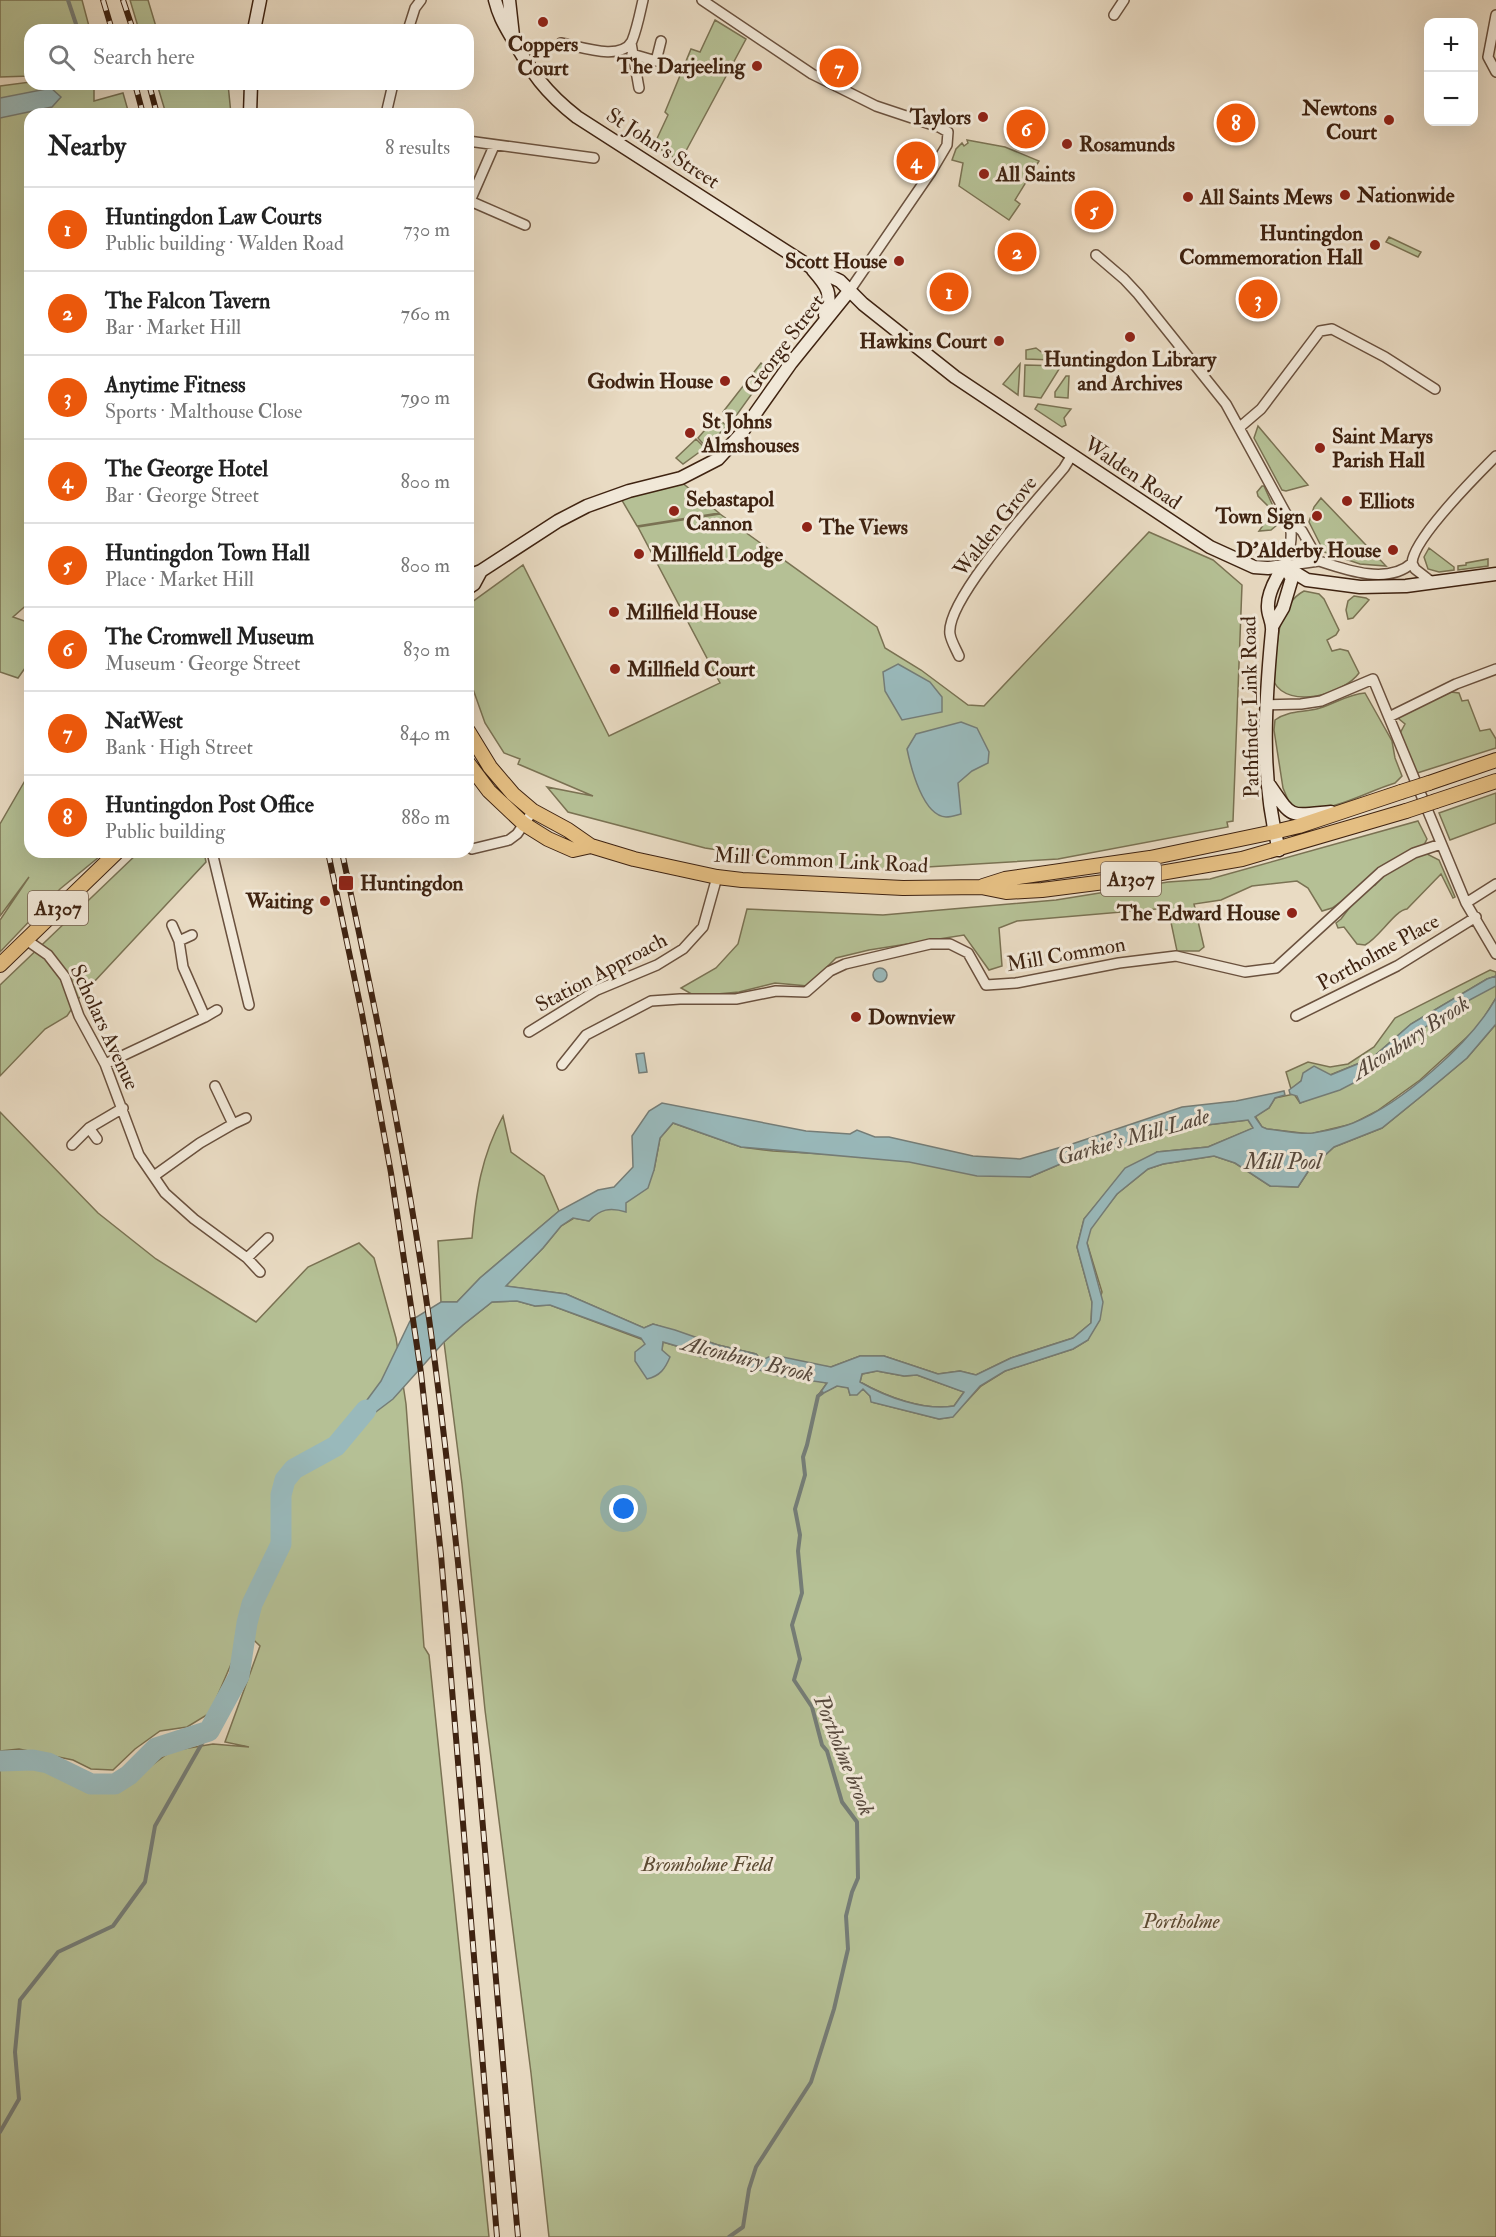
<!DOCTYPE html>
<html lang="en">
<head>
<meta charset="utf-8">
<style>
  body { margin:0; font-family:"IM FELL Double Pica",serif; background:#f2f2f2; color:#222 }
  .controls { position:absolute; right:18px; top:18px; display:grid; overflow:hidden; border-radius:12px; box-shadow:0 6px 24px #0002 }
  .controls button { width:54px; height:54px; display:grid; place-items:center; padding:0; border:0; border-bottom:2px solid #e0e0e0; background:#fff; color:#222; font:30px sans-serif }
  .you { position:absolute; left:624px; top:1509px; width:21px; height:21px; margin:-15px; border:4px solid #fff; border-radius:50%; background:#1a73e8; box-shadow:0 0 0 9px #1a73e833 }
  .badge { display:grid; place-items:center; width:39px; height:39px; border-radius:50%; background:#ea580c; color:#fff; font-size:20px; font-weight:700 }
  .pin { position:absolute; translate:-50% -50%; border:3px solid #fff; box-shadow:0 2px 6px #0006 }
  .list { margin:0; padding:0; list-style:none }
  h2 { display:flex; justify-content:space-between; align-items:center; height:78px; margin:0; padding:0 24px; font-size:26px }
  h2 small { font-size:20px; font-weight:400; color:#767676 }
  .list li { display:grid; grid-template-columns:39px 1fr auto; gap:18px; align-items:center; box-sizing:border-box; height:84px; padding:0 24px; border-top:2px solid #e0e0e0 }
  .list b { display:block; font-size:22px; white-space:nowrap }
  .list p { margin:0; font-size:20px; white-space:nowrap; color:#767676 }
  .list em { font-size:20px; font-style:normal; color:#767676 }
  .icon { flex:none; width:33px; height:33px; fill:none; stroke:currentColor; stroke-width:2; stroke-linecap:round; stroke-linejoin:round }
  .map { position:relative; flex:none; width:1496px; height:2237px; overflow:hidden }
  .search { position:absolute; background:#fff; box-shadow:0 6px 24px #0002; left:24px; top:24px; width:450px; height:66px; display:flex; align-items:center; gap:15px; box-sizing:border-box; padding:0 21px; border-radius:18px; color:#767676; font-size:22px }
  .panel { position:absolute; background:#fff; box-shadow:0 6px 24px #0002; left:24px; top:108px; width:450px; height:750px; border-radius:18px }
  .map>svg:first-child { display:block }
</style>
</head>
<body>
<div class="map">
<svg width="1496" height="2237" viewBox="0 0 1496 2237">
  <rect width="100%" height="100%" fill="#e9dbc3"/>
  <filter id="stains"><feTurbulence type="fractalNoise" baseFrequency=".00333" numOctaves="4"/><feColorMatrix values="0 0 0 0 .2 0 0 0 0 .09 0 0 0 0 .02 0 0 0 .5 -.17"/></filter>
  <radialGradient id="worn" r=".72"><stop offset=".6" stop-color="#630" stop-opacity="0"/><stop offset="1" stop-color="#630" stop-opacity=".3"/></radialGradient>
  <!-- green -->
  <path fill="#b5c095" stroke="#7a7253" stroke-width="1.5" d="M0,0h82l8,30h-60v46l-30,1z
    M130,0h18l9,30h-18z
    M715,20l31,19 -66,123 -26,-17 14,-30 -3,-3 26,-63 9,3z
    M30,82v2h64v17l29,-8 6,21h-99v488l-17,15 17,6v38l-12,17 -18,-6v-586z
    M157,84h71l3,30h-65z
    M967,140l38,7 34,14 -24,39 5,4 -11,16 -50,-34 4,-23 -11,-3 4,-11 6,-6 2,3 4,-3z
    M1389,237l32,15 -3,5 -32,-15z
    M1036,348l16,12 -26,-1v-9z
    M761,363l8,7 -36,50 -10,-8z
    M1020,364l-2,31 -15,-11z
    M1025,365l36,1 -20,32 -17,-2z
    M1066,376h3l-1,22 -13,-1v-5z
    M1038,404l33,5 -7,9 2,7 -4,2 -27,-18z
    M716,417l11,9 -21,21 -8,-9z
    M1258,426l50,59 -22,6 -4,-1 -28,-52z
    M696,439l9,9 -22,16 -7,-6z
    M680,481l39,32 -82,13 -17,-29z
    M1262,486h2l13,29v10l-6,5 -12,1 14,-20 -15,-15 -1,-4z
    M1321,498l65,68 -26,-2 -36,-12 -15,-30 5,-15z
    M720,514l157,113 8,21 36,22 47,35 16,1 165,-174 64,28 29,25 -9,236 -6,1 1,5 -170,32 -181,11 -34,-1 -138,-21 -137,-36 -21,-25 46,9 -75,-32 2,-5 -16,-6 -19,-30 -17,-48v-70l55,-40 86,171 111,-53 -82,-156z
    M1429,548l25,19v3l-15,2 -11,-3 -4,-12z
    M1488,559v7l-30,4v-4l8,-1v-2z
    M1304,591l15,3 5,5 15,31 -3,5 -9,5 5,11 8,-2 8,2 11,22c-15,21 -70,37 -85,9 3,-29 0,-75 30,-91z
    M1354,596l12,2 3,2 -16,18 -5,1 -2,-9 2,-9z
    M1451,692l8,1 3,8 6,-1 12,31 10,-2 6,10v9l-82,26 -16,-37 7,-13 -6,-5 1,-4z
    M1365,693l27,48 3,17 7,18 -7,7c-33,10 -69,34 -104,24l-8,-19 -9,-58 1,-10c14,-10 29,-7 45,-12 16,-5 29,-14 45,-15z
    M30,772v80h75l-45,37 -60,63v-32l29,-43 -29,39v-92z
    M1496,793v30l-46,17 -11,-27z
    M1418,821l9,18 -6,12 18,9 16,37 -2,1 -12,-24 -34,35c-12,1 -28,29 -42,36l-8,-1 -13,-17 -6,1 -2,-5 5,-4 22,-29 12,-5 17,-19 -60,42 -10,3 -14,-23 -11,-7 -45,5 -31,14 -27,4 10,43 -5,4h-22l-9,-43 -151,13 -18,7 3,38 -13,4 -25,-35 -95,15 -33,8 -28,28 -33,-3 -36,9 -44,4 -14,-8 35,-20 22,-24 9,-35 136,6 173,-15 112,-18 42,-3z
    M139,852h65l2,10 -127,136 -12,18 -22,13 -45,47v-91z
    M1490,970l6,2v4l-9,3 -76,45 -39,34 -42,17 -29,6 -10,8 -5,-17 22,-10 22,5 18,-3 26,-17 21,-29z
    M1493,986h3v12l-18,29 -58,53 -43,31 -25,13 -42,10 -43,-5 -5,-2 -7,-11 14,-8 6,-10 19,-4 6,9 69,-28 49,-43 31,-21z
    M1496,1024v1213h-947l-18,-164 -46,-363 -23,-226 -18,-142 19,-17 29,-23 25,-1 18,5 15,-1 91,34 21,11 1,-8 17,5 3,5 23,6 5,-2 116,27 -8,11 18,-8 11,1 2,8 13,-6 7,7 2,6 67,17 13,-2 29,-31 24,-15 68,-22 15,-9 14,-48 -15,-49 2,-14 28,-35 31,-25 15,-5 51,-8 21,7 35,23 28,1 11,-17 25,-23 48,-19 42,-34 43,-36z
    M0,1112l98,101 58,46 100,63 52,-55 51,-24 15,15 22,80 10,66 18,243 5,8 60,582h-489v-469l44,-2 47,25 32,-4 48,-36 42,-7 36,3 -24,-5 35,-96 -18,-17 -7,26 -25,58 -23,14 -27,4 -25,18 -22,21 -22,-1 -18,-9 -54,-11 -19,2z
    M503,1116l8,36 33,24 15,35 -79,67 -23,24h-16l-3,-61 34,-3c4,-45 9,-81 31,-122z
    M1248,1120l6,8 -46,19 -51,5 -37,24 -36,43 -7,28 15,55 -1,21 -18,15 -62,20 -35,17 -16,-4 -22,3 -54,-18h-24l-29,11 -69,-7 -6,-6 -38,-9 -65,-21 -9,4 -78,-34 -61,-8 38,-38 18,-22 13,-8 15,3 10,-11 16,-2 10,-5 29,-33 6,-32 13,-15 68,24 32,4 119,7 138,19 49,-21 29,-5 57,-21z
    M877,1371l27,5 13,-1 47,17 -10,14c-30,5 -67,-9 -94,-24l2,-8z"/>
  <!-- water -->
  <path fill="#99b9bb" stroke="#757d77" stroke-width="1.5" fill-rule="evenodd" d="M51,88l10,9 -9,10 -52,11v-20z
    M898,664l32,18 12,15v15l-40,8 -17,-29 -2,-19z
    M961,722l16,6 12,24 -1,11 -16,8 -14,12 3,31c-4,1 -10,3 -15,3 -23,-1 -35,-49 -39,-68l9,-15z
    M873 975a7 7 0 1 1 14 0a7 7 0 1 1-14 0Z
    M1496,976v10l-47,25 -31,21 -49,43 -29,15 -40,13 -3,-7 -7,-2 -1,-4 12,-9 2,-8 11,-7 17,9 41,-17 39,-34 76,-45z
    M1496,998v26l-29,34 -43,36 -42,34 -48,19 -25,23 -11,17 -28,-1 -35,-23 -21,-7 -51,8 -15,5 -31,25 -26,35 -4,14 16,59 -3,18 -12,20 -15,9 -68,22 -25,15 -27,31 -14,2 -68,-17 -1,-6 -7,-7 -6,6h-7l-2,-7 -11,-2 -19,10 9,-13 -48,-7 -68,-20 -5,2 -23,-6 -3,-5 -17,-5 -1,8 8,7c-5,12 -10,19 -23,22l-12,-18v-9l10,-8 -4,-6 -91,-33 -15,1 -18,-5 -25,1 -29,23 -19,17 -51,57 -57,43 45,-61 29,-60 31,-19h16l23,-24 79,-67 39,-21 16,-3 19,-20 -1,-31 17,-25 13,-8 144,28 44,3 7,-4 18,7h14l84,19 47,3 52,-15 110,-37 54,-6 48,-10 1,4 -10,3 -6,10 -14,9 7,10 5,2c14,1 32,6 46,4 12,-2 28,-5 40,-10 48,-19 118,-80 143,-125zM1248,1120l5,8 -45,19 -51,5 -32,16 -41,51 -7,28 15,55 -1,21 -18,15 -62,20 -35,17 -16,-4 -22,3 -54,-18h-24l-29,11 -58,-12 -11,5 -6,-6 -38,-9 -43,-15 -22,-6 -9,4 -78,-34 -60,-8 37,-38 18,-22 12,-8 16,3c11,-12 21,-14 37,-9v-9l22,-15 6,-18 6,-32 13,-15 68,24 168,15 68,14 53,1 49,-21 29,-5 57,-21zM877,1371l27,5 13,-1 47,17 -10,14c-30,5 -68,-9 -94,-24l2,-8z
    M644,1053l3,19 -8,1 -3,-19z"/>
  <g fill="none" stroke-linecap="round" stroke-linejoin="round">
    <!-- stream -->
    <path stroke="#757d77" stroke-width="4" d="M68,0l10,30
      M0,2132l19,-33 -4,-47 5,-52 38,-48 55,-26 32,-44 10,-56 54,-95
      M729,2237l14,-10 6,-38 7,-22 55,-85 23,-73 14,-60 -2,-33 6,-24 6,-14 -1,-56 -15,-20 -15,-51 -5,-6 -10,-38 -18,-27 6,-21 -8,-34 10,-32 -4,-42 2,-16 -5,-26 10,-34 -2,-18 4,-12 11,-49 4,-3"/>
    <!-- river -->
    <path stroke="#99b9bb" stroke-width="21" d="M0,1761l33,-1 15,3 43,21h24l14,-9 27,-27 53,-17 30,-55 8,-53 5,-19 29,-60v-49l4,-15 9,-11 42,-23 30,-36"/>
    <defs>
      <path id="street" d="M702,0l110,74 64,32 63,21 9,5 -1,13 -16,27 -81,118
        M1114,15l10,-15
        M1496,15l-8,42 8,15
        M408,30l7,-22 6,-8
        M561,43c18,3 60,19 71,-2 5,-12 8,-28 11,-41
        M631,43l8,45
        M632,54l24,7 5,-20
        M386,114l7,-30
        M468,141l126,17
        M494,146l-24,55 55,24
        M1096,255l28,24 14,15 88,110 64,117c3,18 0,29 -6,45
        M1240,427l21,-18 59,-78 12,-2 53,28 50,32
        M1290,521l12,10 17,30c27,9 69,24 93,2
        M1284,566l35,-5
        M1433,583l-18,-14 -3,-6c1,-24 65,-88 84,-107
        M959,656c-3,-7 -8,-15 -9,-22 -5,-34 90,-137 114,-166l8,-13
        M1265,705l36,-1 20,-3 52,-22 93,224 30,51
        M1389,717l67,-33 40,-15
        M472,849l37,-9 8,-6 16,-23
        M212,852l37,153
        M1466,903l30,-19
        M25,939l23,16 17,22 14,39 26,48 34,91 26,38 29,26 53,39 21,-20
        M179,941l13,-6
        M1296,1016l101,-50 79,-49
        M205,1017l12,-7
        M529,1032l68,-42 60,-25 26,-16 20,-22 14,-50
        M105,1064l100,-47 -22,-50 -4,-26 -7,-16
        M562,1065l24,-30 65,-34 29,-2h56l40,-8 30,1 24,-21 15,-7 85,-20h20l18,9 18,32 30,-2 103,-20 57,-7 69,16 31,-4 105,-96 33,-19 27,-9
        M233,1124l13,-6
        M89,1128l8,11
        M72,1145l17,-17 34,-20
        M154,1176l46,-33 33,-19 -18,-38
        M247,1258l13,14"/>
      <path id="secondary" d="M495,0c4,16 9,24 17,38 20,35 33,54 65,79l232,149 31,15 23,23 92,73 255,170 44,20 14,1 16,-2 23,14 53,7 46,-1 90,-12
        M509,0l4,36
        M254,30l6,-30
        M250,114l1,-30
        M813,270c14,16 20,23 12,45
        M468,576l13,-5 77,-50 29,-15 42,-15 52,-13 37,-19 22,-24 51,-72 59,-73
        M468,588l6,-4 7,-13
        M1273,625l10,-17 9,-30 -8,-11
        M1268,783c25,36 19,33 63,29
        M1279,850c-19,-73 -14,-146 -7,-219 1,-9 -4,-15 -4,-23 -1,-14 8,-30 16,-42"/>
      <path id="primary" d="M468,731l22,36 23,27 20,17 35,19 23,16 43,13 83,18 25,3 161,8 78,-1 25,5 36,-2 78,-10 122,-21 164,-48
        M468,763l21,28 35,33 24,15 25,11 18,-4
        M1429,783l67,-23
        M1436,801l60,-20
        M983,886l22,-7 145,-21 124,-26 25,-6 102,-34
        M0,965l117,-113"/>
    </defs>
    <!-- street casing -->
    <use href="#street" stroke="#6a513e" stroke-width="12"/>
    <!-- secondary casing -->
    <use href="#secondary" stroke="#3f2311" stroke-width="15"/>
    <!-- primary casing -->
    <use href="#primary" stroke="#3f2311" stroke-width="16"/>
    <!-- street -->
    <use href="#street" stroke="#f1e8d8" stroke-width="9"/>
    <!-- secondary -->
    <use href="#secondary" stroke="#f1e8d8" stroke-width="12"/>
    <!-- primary -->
    <use href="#primary" stroke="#e4be82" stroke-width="14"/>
    <defs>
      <path id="rail" d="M103,0l9,30
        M123,0l10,30
        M135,84l8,30
        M149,84l8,30
        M328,852l34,162 29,159 30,200 20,182 56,682
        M342,852c36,169 71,339 93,511 37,290 57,583 83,874"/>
    </defs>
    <!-- rail casing -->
    <use href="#rail" stroke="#3f2311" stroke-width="6"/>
    <!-- rail -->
    <use href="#rail" stroke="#f1e8d8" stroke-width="4" stroke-dasharray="11" stroke-linecap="butt"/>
    <defs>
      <path id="primary-bridge" d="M1401,792l28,-9
        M1406,811l30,-10"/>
    </defs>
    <!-- primary-bridge casing -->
    <use href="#primary-bridge" stroke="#3f2311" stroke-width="16" stroke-linecap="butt"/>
    <!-- primary-bridge -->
    <use href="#primary-bridge" stroke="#e4be82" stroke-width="14"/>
  </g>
  <!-- markers -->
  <g fill="#8f2418" stroke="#f1e8d8" stroke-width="2">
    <circle cx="543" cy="22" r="6"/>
    <circle cx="757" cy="66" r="6"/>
    <circle cx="983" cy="117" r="6"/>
    <circle cx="1389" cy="120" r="6"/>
    <circle cx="1067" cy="144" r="6"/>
    <circle cx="984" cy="174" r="6"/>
    <circle cx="1345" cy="195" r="6"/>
    <circle cx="1188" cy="197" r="6"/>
    <circle cx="1375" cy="245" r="6"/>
    <circle cx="899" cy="261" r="6"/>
    <circle cx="1130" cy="337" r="6"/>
    <circle cx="999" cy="341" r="6"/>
    <circle cx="725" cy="381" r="6"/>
    <circle cx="690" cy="433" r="6"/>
    <circle cx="1320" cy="448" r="6"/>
    <circle cx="1347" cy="501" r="6"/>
    <circle cx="674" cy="511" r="6"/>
    <circle cx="1317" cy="516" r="6"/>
    <circle cx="807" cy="527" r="6"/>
    <circle cx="1393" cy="550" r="6"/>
    <circle cx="639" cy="554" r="6"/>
    <circle cx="614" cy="612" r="6"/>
    <circle cx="615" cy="669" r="6"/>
    <rect x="338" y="875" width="16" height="16" rx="3"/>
    <circle cx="325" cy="901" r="6"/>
    <circle cx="1292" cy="913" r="6"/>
    <circle cx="856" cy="1017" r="6"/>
  </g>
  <g text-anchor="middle" stroke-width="6" stroke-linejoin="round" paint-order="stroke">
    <!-- shield labels -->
    <g fill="#f1e8d8" stroke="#745e4d" stroke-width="1.5">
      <rect x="1101" y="862" width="60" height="34" rx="4.5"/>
      <rect x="28" y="891" width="60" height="34" rx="4.5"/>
    </g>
    <g font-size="20" font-weight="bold" fill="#3f2311">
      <text x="1131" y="886">A1307</text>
      <text x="58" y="915">A1307</text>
    </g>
    <!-- poi labels -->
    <g font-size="21" font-weight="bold" fill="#3f2311" stroke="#f1e8d8" text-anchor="start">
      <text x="543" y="51" text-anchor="middle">Coppers<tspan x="543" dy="24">Court</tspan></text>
      <text x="745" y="73" text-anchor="end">The Darjeeling</text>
      <text x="1377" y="115" text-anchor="end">Newtons<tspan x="1377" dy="24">Court</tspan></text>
      <text x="971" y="124" text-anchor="end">Taylors</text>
      <text x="1079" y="151">Rosamunds</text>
      <text x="996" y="181">All Saints</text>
      <text x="1357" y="202">Nationwide</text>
      <text x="1200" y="204">All Saints Mews</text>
      <text x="1363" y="240" text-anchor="end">Huntingdon<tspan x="1363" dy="24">Commemoration Hall</tspan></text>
      <text x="887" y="268" text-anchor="end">Scott House</text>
      <text x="987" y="348" text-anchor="end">Hawkins Court</text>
      <text x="1130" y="366" text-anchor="middle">Huntingdon Library<tspan x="1130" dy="24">and Archives</tspan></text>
      <text x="713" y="388" text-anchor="end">Godwin House</text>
      <text x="702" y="428">St Johns<tspan x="702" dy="24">Almshouses</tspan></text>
      <text x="1332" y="443">Saint Marys<tspan x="1332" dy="24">Parish Hall</tspan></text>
      <text x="686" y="506">Sebastapol<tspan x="686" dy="24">Cannon</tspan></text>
      <text x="1359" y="508">Elliots</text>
      <text x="1305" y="523" text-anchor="end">Town Sign</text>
      <text x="819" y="534">The Views</text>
      <text x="1381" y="557" text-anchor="end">D'Alderby House</text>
      <text x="651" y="561">Millfield Lodge</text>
      <text x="626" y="619">Millfield House</text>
      <text x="627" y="676">Millfield Court</text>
      <text x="360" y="890">Huntingdon</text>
      <text x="313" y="908" text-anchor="end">Waiting</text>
      <text x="1280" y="920" text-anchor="end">The Edward House</text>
      <text x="868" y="1024">Downview</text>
    </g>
    <!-- street labels -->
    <g font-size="21" fill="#3f2311" stroke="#f1e8d8">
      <text transform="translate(663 148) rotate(33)" y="7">St John's Street</text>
      <text transform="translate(784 344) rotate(-53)" y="7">George Street</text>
      <text transform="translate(1133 473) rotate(34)" y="7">Walden Road</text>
      <text transform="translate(995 526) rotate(-52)" y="7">Walden Grove</text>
      <text transform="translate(1250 707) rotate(-91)" y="7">Pathfinder Link Road</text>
      <text transform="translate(821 860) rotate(3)" y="7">Mill Common Link Road</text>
      <text transform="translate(1378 952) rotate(-29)" y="7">Portholme Place</text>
      <text transform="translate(1066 954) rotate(-10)" y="7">Mill Common</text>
      <text transform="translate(601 972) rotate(-28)" y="7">Station Approach</text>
      <text transform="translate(105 1027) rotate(65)" y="7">Scholars Avenue</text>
    </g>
    <!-- park labels -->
    <g font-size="21" font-style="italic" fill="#5c4a32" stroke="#f1e8d8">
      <text x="707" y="1871">Bromholme Field</text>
      <text x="1181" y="1928">Portholme</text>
    </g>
    <!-- water labels -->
    <g font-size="22" font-style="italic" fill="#56483c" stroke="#f1e8d8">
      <text transform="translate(1410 1037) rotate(-33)" y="8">Alconbury Brook</text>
      <text transform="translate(1133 1136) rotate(-16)" y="8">Garkie's Mill Lade</text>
      <text x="1283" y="1169">Mill Pool</text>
      <text transform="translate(748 1358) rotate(14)" y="8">Alconbury Brook</text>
      <text transform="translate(845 1755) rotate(68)" y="8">Portholme brook</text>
    </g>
  </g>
  <rect width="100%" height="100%" filter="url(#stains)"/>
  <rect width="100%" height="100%" fill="url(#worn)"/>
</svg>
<div class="controls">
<button>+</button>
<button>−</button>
</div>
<div class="you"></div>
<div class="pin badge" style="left:949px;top:292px">1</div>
<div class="pin badge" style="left:1017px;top:252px">2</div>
<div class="pin badge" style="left:1258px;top:299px">3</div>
<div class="pin badge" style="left:916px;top:161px">4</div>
<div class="pin badge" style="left:1094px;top:210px">5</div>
<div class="pin badge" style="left:1026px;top:129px">6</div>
<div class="pin badge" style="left:839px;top:68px">7</div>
<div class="pin badge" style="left:1236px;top:123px">8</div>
<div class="search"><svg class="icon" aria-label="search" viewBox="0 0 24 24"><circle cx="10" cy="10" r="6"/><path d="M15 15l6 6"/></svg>Search here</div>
<section class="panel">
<h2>Nearby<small>8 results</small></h2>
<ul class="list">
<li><span class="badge">1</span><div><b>Huntingdon Law Courts</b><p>Public building · Walden Road</p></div><em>730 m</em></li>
<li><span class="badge">2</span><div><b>The Falcon Tavern</b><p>Bar · Market Hill</p></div><em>760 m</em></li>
<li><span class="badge">3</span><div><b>Anytime Fitness</b><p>Sports · Malthouse Close</p></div><em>790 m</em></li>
<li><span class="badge">4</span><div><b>The George Hotel</b><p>Bar · George Street</p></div><em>800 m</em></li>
<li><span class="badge">5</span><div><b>Huntingdon Town Hall</b><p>Place · Market Hill</p></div><em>800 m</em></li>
<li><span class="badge">6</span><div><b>The Cromwell Museum</b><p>Museum · George Street</p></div><em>830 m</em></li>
<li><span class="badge">7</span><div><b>NatWest</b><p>Bank · High Street</p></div><em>840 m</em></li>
<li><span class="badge">8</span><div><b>Huntingdon Post Office</b><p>Public building</p></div><em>880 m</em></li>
</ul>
</section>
</div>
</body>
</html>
